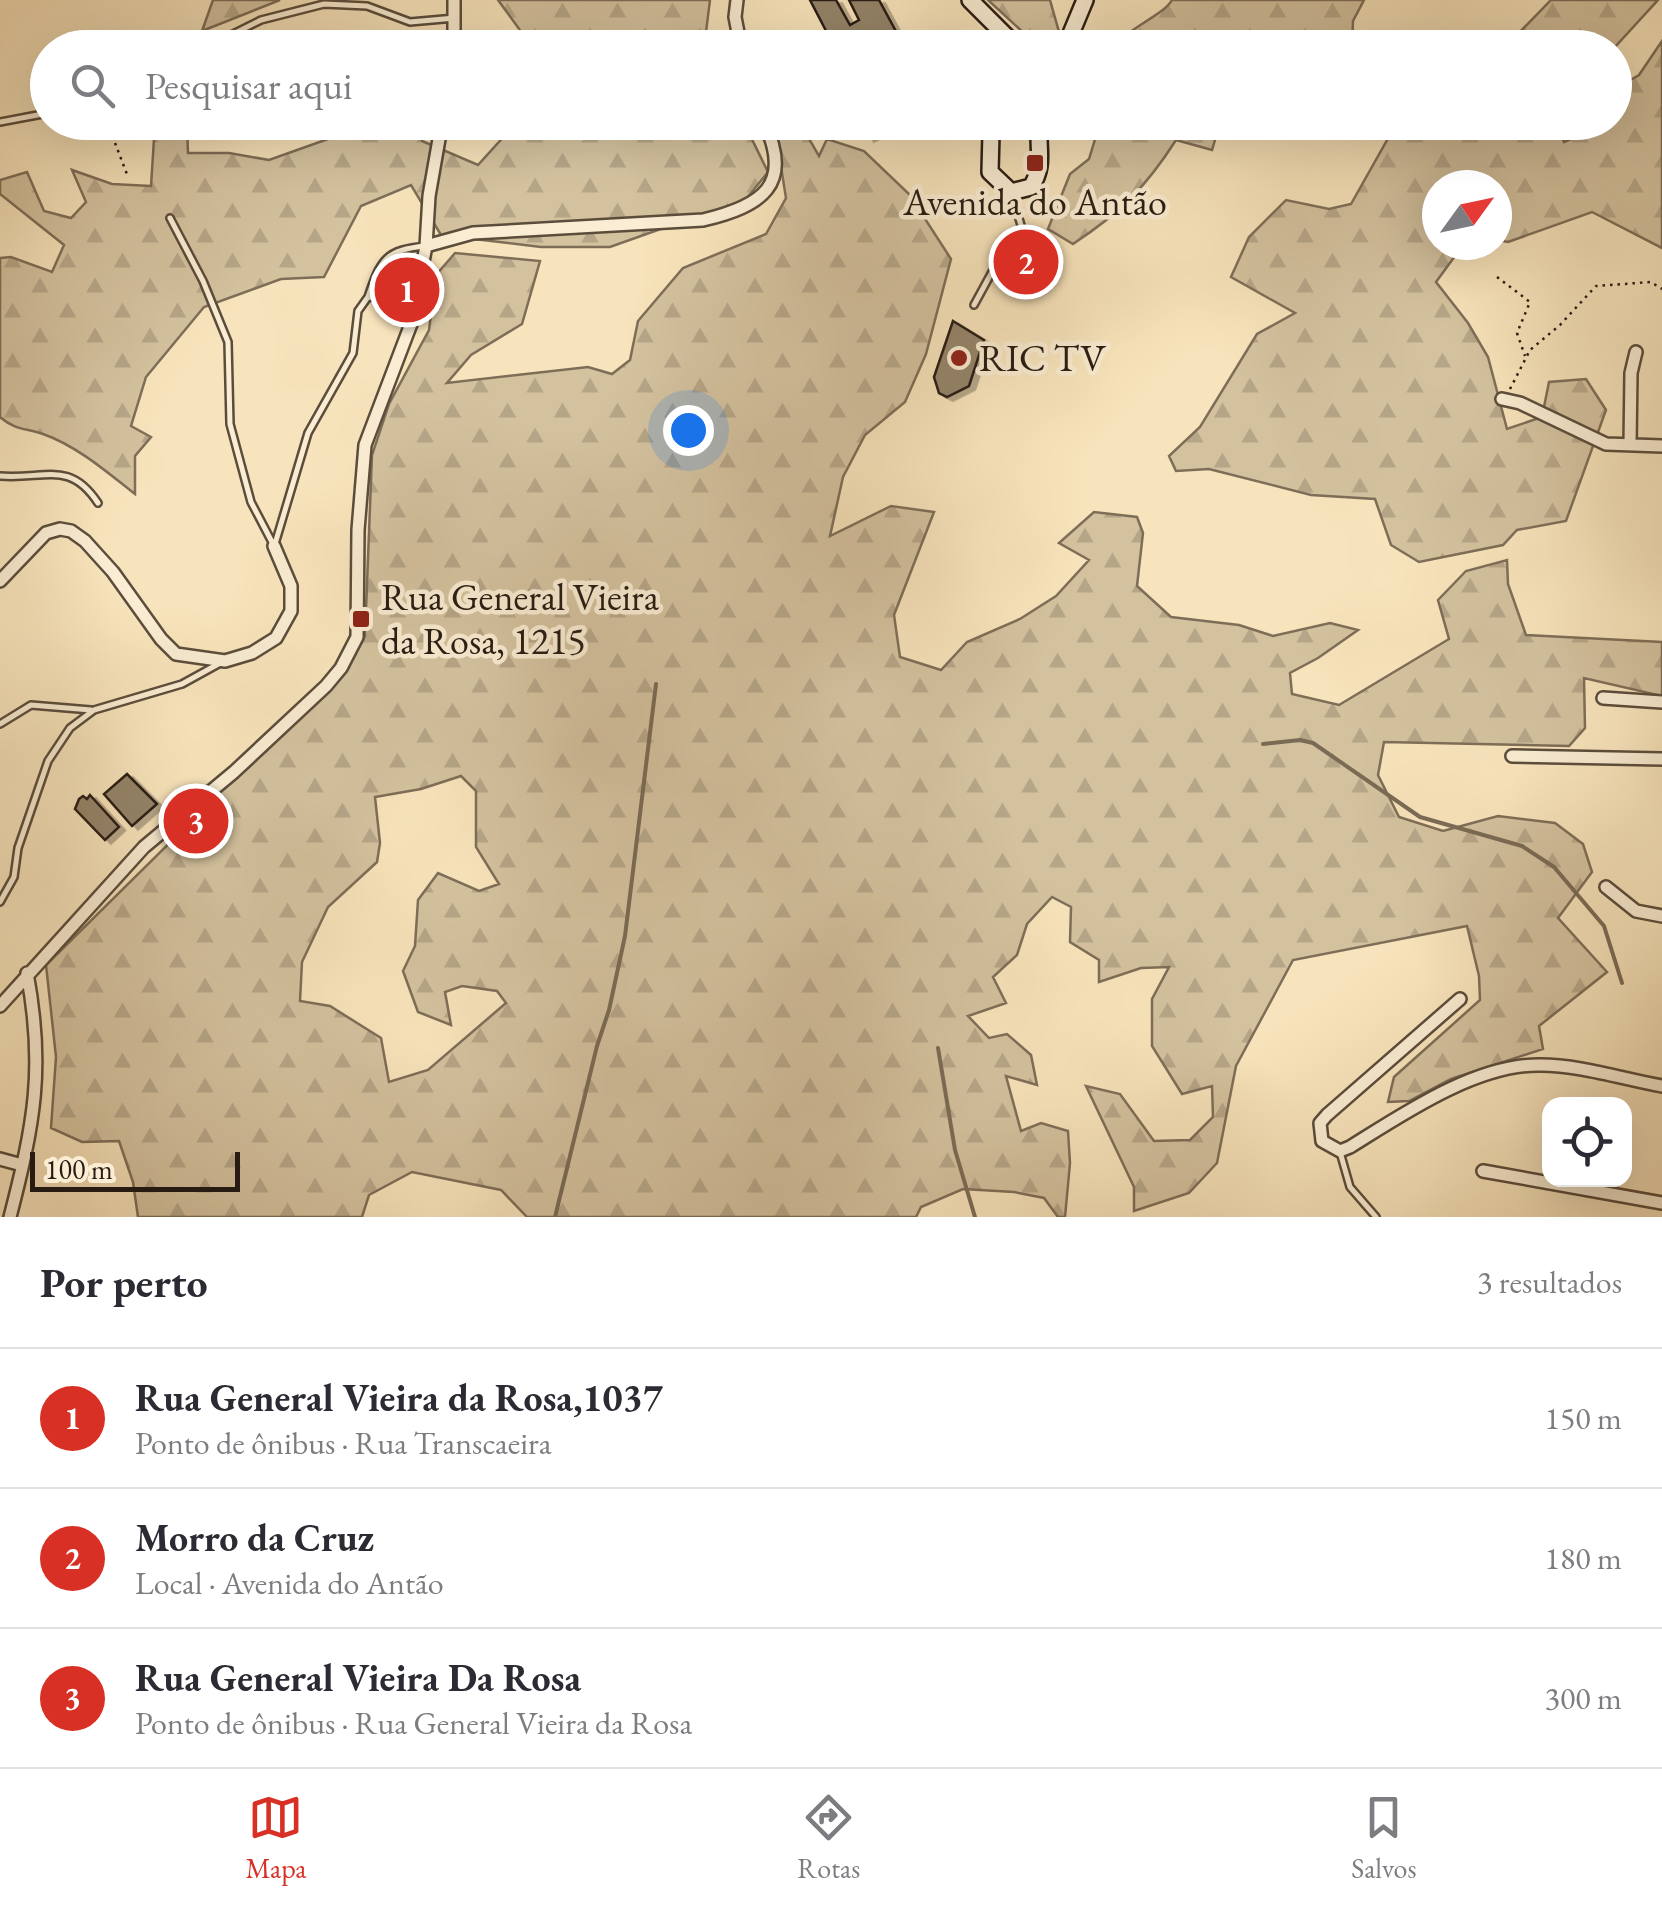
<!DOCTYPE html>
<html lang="pt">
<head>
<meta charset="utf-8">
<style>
  body { margin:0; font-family:"EB Garamond",serif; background:#f7f7f7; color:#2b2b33 }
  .controls { position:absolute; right:30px; bottom:30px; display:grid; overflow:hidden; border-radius:20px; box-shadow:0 10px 40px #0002 }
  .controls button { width:90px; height:90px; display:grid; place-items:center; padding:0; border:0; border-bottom:2px solid #e1e1e2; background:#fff; color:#2b2b33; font:50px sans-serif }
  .compass { position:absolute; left:1422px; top:170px; width:90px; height:90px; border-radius:50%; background:#fff; box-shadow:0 10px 40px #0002; rotate:57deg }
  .scale { position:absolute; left:30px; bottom:25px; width:210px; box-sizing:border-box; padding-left:10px; border:5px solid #271b12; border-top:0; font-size:28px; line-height:35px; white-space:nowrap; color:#271b12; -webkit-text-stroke:8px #faedd3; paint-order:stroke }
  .you { position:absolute; left:688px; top:430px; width:35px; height:35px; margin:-25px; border:8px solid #fff; border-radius:50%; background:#1a73e8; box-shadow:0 0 0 15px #1a73e833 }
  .badge { display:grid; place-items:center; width:65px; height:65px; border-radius:50%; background:#d93025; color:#fff; font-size:32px; font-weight:700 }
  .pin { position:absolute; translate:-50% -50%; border:5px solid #fff; box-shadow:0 2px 10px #0006 }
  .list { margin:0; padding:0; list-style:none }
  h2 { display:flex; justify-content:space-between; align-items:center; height:130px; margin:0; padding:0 40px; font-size:42px }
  h2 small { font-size:32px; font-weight:400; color:#7c7c81 }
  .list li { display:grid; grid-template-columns:65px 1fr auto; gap:30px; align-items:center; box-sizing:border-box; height:140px; padding:0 40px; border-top:2px solid #e1e1e2 }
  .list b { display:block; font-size:38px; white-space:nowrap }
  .list p { margin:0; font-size:32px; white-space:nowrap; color:#7c7c81 }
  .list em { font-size:32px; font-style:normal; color:#7c7c81 }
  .icon { flex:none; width:55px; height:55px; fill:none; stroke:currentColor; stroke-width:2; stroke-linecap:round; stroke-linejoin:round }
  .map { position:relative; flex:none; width:1662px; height:1217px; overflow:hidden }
  .search { position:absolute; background:#fff; box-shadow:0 10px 40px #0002; left:30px; right:30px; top:30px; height:110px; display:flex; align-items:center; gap:25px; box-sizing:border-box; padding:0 35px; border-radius:55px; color:#7c7c81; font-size:38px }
  .sheet { height:550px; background:#fff }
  nav { display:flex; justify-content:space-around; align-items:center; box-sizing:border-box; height:140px; border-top:2px solid #e1e1e2; background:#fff; font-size:28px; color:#7c7c81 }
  nav a { display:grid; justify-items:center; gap:5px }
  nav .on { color:#d93025 }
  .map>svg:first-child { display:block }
</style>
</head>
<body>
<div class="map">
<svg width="1662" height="1217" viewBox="0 0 1662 1217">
  <defs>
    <pattern id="forest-firs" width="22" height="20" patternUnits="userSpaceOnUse" patternTransform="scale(2.5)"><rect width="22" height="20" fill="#d4c29f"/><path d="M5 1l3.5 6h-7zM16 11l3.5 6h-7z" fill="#b6a688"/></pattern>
    <filter id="shadow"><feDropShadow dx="6" dy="3.5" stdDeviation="0" flood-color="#0004"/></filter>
  </defs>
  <rect width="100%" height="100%" fill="#f8e4bc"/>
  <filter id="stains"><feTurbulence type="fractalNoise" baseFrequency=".002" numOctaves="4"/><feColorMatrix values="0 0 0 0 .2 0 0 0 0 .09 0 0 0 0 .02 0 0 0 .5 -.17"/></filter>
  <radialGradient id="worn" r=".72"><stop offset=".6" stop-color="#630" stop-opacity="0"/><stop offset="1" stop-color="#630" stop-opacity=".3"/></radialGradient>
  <!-- forest -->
  <path fill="url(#forest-firs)" stroke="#7e6e58" stroke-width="2.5" fill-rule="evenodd" d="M213,0h67l-78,31z
    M498,0h212l-4,32 7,15h-189l1,-10z
    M988,0h62l9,32 -7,15h-25l-1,-12z
    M1172,0h192l-11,21 -1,26h-239c15,-19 51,-32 59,-47z
    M1551,0h107l-44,48 -149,-1 20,-7h27z
    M1662,41v207l-70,-36 -84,30 -11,-2v-55h-60v60h26l-27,37 32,41 20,34 19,72 35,-12 7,-35 37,-3 20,31 -40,111 -49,9 -14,15 -84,17 -28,-17 -16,-46 -64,-4 -102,-26 -33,2 -7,-15 31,-29 57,-93 38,-21 -64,-36 18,-40 37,-37 43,9 22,-5 40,-71 -12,-10h177l8,19 14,-6 6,-13 30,-1 1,-33 24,-14z
    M170,123h17l1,30h41l40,7 104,-37h42l7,18 56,24 28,-31 4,-11h234l24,49 -25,31 -43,12 -90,32h-69l-100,-12 -30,-50 -50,21 -37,71 -43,2 -77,28 -58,70 -15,49 20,11 -16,19v38c-28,-22 -58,-48 -92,-60 -18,-6 -28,-4 -43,-17v-159l11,-1 41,15 12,-27 -64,-51v-14l27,-8 17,39 27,7 15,-16 -14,-32 40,14 39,2 3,-47z
    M774,123h26l19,33 8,-17 37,12 45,43 42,65 -25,95 -21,48 -40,33 -22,42 -13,59 61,-30 43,6 -40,103 6,42 41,13 26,-28 53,-23 36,-23 33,-36 -30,-17 35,-31 43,5 6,16 -6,53 34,31 68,8 34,11 57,-13 28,7 -40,28 -28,15 2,21 47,11 110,-66 -11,-39 28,-29 41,-11 1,24 18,51 136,7v54l-78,-18 1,50 -16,18 -185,-4 -6,33 21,42 44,14 55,-15 57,7 28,21 9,28 -34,46 49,54 -68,54 4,23 -92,30 -42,22 -21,1 6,-25 86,-77 -1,-24 -12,-50 -174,34 -57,106 -19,97 -28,30 -55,18v-24l-48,-101 34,8 34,47 36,-1 23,-23 -1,-31 -30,8 -30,-48v-47l17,-32 -28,1 -42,14v-22l-29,-18 1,-35 -19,-10 -25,27 -10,31 -24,22 13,26 -38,13 21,22 18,-4 24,21 6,30 -31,-9 15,55 20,-8 27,8 2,32 -5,54h-7l-14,-19 -30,-6 -51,-3 -42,18 -5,10h-389l-26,-27 -89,-18 -43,23 -7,22h-224l-5,-35 -14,-41 -37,1 -31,-14 5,-71 -10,-92 157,-155 65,-71 63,-50 34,-53 7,-181 17,-51 40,-74 7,-55 19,-22 85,8 -18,63 -51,31 -24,28 141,-16 24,7 18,-14 8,-39 45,-53 83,-34 20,-36zM461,776l15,15v56l23,37 -20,7 -41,-18 -20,27 -3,46 -12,25 15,41 33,13 -6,-33 17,-6 35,5 9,12 -78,67 -39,12 -8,-44 -51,-32 -30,-5 2,-39 26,-55 49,-45 3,-19 -5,-46 46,-8z
    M1100,123h120l-8,27 -36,-10c-30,47 -56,73 -103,104l-25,-15 22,-55 19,-15z"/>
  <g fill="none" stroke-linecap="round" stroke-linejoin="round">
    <!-- stream -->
    <path stroke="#7a6b55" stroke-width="4" d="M1263,744l37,-4 13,3 107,74 102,29 32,21 50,59 18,57
      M938,1048l17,102 20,67
      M555,1217l42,-171 12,-36 16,-74 31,-252"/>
  </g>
  <!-- building -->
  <path fill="#94846a" stroke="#271b12" stroke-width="2.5" filter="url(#shadow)" d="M810,0h26l14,25 9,-5 -10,-20h30l26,48h-70z
    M861,122h26l2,5 -21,11z
    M953,321l31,19 -15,46 -22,11 -8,-4 -5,-16z
    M127,774l30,30 -25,22 -28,-32z
    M90,795l29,32 -14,13 -30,-31 4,-10 4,-3 4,3z"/>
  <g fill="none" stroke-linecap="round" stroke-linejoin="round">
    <defs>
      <path id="lane" d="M205,48l56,-28 63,-16 43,2 43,16 45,-4
        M0,122l48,-9
        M170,218l33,63 25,61 2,82 21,78 22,42
        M368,297c13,-38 17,-47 58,-51
        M974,305l18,-33 28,-30 3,-10 -11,-37
        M0,476c44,4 69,-17 98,27
        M275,544l33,-111 45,-80 5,-42 10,-14 47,3
        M0,724l31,-19 60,5
        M0,902l14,-25 4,-29 30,-87 22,-33 24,-18 88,-26 40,-22
        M1340,1152l10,35 26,30"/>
      <path id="street" d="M737,0l-2,17 6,31
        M454,48v-48
        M426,246l47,-13 230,-13c59,-14 91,-35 61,-98
        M1502,399l18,4 86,41 56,2
        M1630,445l1,-72 5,-21
        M0,581l46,-48 14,-4 11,2 14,10 28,31 48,67 15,15 49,7 27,-8 24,-15 15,-27v-25l-17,-40
        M1603,698l59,4
        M1512,756l150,3
        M1606,887l30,24 26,5
        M1460,999l-133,116 -7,8 2,18 18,10 10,-4c53,-33 126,-83 190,-82 40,0 83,14 122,21
        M0,1006l144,-159 90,-75 92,-86 15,-18 16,-31 1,-107 7,-85 46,-121 15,-78 3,-50 13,-74
        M0,1159l22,6
        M1483,1171l179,32
        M10,1217c24,-93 35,-149 17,-244"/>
      <path id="secondary" d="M970,0l37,37 5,11
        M1065,48l20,-48
        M995,122l-4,11 -1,39 21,20 20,-5c15,-23 5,-39 9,-65"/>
    </defs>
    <!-- lane casing -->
    <use href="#lane" stroke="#5b4d3c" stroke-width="10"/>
    <!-- street casing -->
    <use href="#street" stroke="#5b4d3c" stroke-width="16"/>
    <!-- secondary casing -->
    <use href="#secondary" stroke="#271b12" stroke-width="20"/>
    <!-- path -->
    <path stroke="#271b12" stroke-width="2.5" stroke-dasharray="2.5 5" stroke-linecap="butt" d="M107,122l21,55
      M1497,277l33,25 -13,31 8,23
      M1510,389l20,-39 30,-25 36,-39 55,-4 11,7"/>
    <!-- lane -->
    <use href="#lane" stroke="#faedd3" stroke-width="5"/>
    <!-- street -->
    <use href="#street" stroke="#faedd3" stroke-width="11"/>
    <!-- secondary -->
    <use href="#secondary" stroke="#faedd3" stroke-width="15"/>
  </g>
  <!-- markers -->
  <g fill="#8f2418" stroke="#faedd3" stroke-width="4">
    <rect x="1025" y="153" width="20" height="20" rx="5"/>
    <circle cx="959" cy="358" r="10"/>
    <rect x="351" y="609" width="20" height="20" rx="5"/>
  </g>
  <g text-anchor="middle" stroke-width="9" stroke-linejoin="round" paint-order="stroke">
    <!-- poi labels -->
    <g font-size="38" fill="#271b12" stroke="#faedd3" text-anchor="start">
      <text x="1035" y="215" text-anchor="middle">Avenida do Antão</text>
      <text x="979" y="371">RIC TV</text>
      <text x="381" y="610">Rua General Vieira<tspan x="381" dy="44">da Rosa, 1215</tspan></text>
    </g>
  </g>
  <rect width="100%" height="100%" filter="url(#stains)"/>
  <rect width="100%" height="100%" fill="url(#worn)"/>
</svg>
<div class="controls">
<button><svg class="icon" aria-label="locate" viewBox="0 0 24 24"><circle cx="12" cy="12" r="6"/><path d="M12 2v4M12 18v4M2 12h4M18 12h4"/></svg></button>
</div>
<svg class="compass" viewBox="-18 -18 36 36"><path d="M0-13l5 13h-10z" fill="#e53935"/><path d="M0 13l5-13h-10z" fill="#7c7c81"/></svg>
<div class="scale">100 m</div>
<div class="you"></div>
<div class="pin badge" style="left:407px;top:290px">1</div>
<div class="pin badge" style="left:1026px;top:262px">2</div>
<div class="pin badge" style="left:196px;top:821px">3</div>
<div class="search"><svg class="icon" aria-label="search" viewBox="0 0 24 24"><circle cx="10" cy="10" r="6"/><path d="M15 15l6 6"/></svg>Pesquisar aqui</div>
</div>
<section class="sheet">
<h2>Por perto<small>3 resultados</small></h2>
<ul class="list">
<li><span class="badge">1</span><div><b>Rua General Vieira da Rosa,1037</b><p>Ponto de ônibus · Rua Transcaeira</p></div><em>150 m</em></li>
<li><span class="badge">2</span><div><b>Morro da Cruz</b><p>Local · Avenida do Antão</p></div><em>180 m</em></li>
<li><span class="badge">3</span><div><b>Rua General Vieira Da Rosa</b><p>Ponto de ônibus · Rua General Vieira da Rosa</p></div><em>300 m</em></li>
</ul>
</section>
<nav>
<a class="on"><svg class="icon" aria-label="map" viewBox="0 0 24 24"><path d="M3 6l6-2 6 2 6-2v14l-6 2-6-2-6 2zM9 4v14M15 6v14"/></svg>Mapa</a>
<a><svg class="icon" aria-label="directions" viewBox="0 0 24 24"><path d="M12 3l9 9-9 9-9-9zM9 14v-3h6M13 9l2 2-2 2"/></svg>Rotas</a>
<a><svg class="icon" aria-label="saved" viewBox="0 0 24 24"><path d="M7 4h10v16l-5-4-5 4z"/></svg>Salvos</a>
</nav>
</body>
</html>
